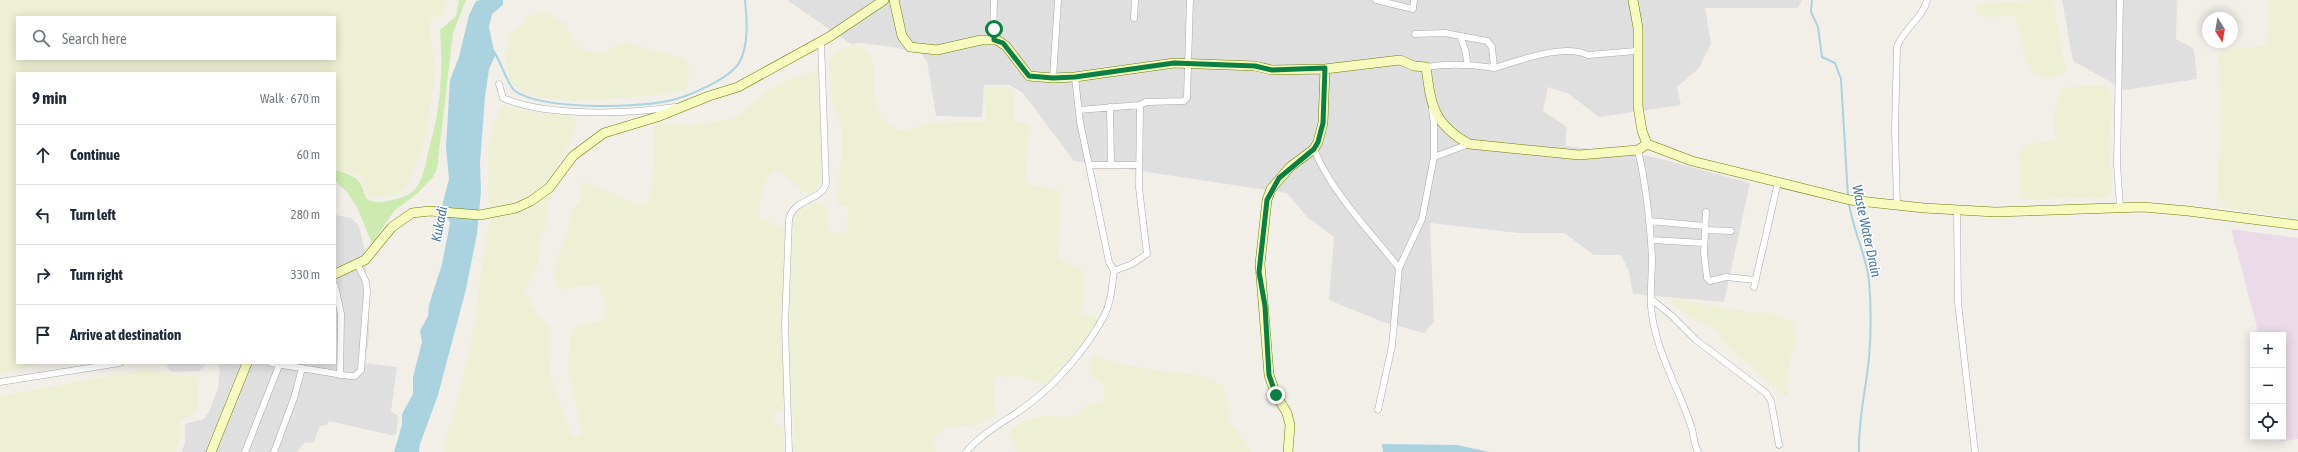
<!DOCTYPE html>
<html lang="en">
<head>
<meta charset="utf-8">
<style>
  body { margin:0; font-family:"Asap Condensed",sans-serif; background:#f6f6f7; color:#1f2937 }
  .controls { position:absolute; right:12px; bottom:12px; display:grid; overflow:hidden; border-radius:0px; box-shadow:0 2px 10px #0003 }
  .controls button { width:36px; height:36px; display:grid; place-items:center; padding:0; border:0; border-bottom:1px solid #e0e1e3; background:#fff; color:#1f2937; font:20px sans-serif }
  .compass { position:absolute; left:2202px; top:12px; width:36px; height:36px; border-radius:50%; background:#fff; box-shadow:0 2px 10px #0003; rotate:169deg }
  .stop { position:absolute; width:12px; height:12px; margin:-9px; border:3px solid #0b8043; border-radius:50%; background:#fff }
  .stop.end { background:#0b8043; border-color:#fff; box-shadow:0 1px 4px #0008 }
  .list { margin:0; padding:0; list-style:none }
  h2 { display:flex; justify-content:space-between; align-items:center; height:52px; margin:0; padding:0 16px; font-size:17px }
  h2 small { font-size:13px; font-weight:400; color:#747a83 }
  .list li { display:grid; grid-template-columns:26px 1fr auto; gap:12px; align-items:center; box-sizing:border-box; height:60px; padding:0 16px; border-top:1px solid #e0e1e3 }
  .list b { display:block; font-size:15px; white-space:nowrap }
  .list em { font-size:13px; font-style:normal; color:#747a83 }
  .icon { flex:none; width:22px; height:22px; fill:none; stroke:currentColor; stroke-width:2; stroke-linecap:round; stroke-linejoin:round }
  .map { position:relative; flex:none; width:2298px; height:452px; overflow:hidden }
  .search { position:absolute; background:#fff; box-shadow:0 2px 10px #0003; left:16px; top:16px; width:320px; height:44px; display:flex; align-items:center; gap:10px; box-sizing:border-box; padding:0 14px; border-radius:0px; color:#747a83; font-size:15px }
  .panel { position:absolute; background:#fff; box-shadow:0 2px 10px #0003; left:16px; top:72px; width:320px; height:292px; border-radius:0px }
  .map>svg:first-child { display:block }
</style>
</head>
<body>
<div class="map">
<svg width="2298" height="452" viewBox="0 0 2298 452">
  <rect width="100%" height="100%" fill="#f2efe9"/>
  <!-- residential -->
  <path fill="#e0dfdf" d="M787,0h1015l-4,8h-93l6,36 -12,24 -22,19 4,18 -82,12 -30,-23 -21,-7 -5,24 24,16 -2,19 89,11 96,26 -26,119 -91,-8 -4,-23 -8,-16h-27l-30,-22h-46l-88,-10 4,99 -10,11 -41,-11 -54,-22 5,-63 -26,-19 -21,-25 -213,-32 -51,-68 -13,-8h-26l-2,32 -46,-1 -9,-55 -7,-8 -28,-6 -30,-4 -11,1z
    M2062,0h115l-1,39 18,10 3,30 -72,11 -52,-29z
    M335,215l16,3 8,8 6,26 4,63v22l-4,26 32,4 -6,44 7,5 -2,18 -5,1 -62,-14 -2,4 -7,1 -6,16 -10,1 -7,9h-115l3,-10v-18l19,-5 5,-7 9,-23 2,-20 -3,-6h118z
    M165,363h42l-8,8 -28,1z"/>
  <!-- industrial -->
  <path fill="#ebdbe8" d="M2231,229l67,9v201l-17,3 -1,-5h3v-102h-24z"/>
  <!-- farmland -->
  <path fill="#eef0d5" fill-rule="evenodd" d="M0,0h448l-6,14 -8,3 -5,5 6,47 -8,68 -21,52 -10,7 -24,2 -5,-4 -7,-18 -25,-7v-96h-318v290h24l-41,11zM17,17h318v42h-318z
    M2038,0h15l13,70 -2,5 -17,3 -13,-5 -8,-12 -11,-45 -32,1 -8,-5v-8z
    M2268,0h30v218l-67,-9 -8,-5 -5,-7 -1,-16 4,-58 -3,-67 5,-7 44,-3z
    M545,12l19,10 11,22 11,7 15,2 24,-11 59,16 5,7 -1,22 -3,3 -25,5 -85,6 -39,-4 -17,-8 -9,-6 -4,-24 3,-24 14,-11 4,-7z
    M851,45l11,2 9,8 3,14v26l5,17 2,6 15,11 10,1 29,-9 51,1 -2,-35 21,-1 7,2 3,8 -1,26 11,1 5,3 -4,37v17l6,5 28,5 -2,69 25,11 2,8 -3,35 15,4v4l-7,11 -39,49 -8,3 -25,-8 -25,1 2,40 -19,8 -31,3 -12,10 3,14h-141l-6,-117 4,-113 2,-8 5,-5 15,-6 9,1 3,6 3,21 17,2 1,-26 -10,-2 -2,-19 5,-25 1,-32 -10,-26 -3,-43 9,-9z
    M817,70l6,109 -11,15 -8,-2 -21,-18 -8,-3 -7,5 -3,6 -6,23 1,13 25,11 -3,92 2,85 -2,5 -8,2v5l1,5 8,4 1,25h-340l1,-11 10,-32 20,-85 7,-63 8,-43 14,-4 43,-19 1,21 -7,24 -4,28 -11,19v3l6,17 17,20 1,45 18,55 6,10 8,-2 -14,-67 2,-31 4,-11 27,-5 5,-3 -1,-15 -7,-17 -7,-1 -28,4 -7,-4 -2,-13 1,-8 11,-29 5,-25 9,-8v-18l3,-2 11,3 40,18 9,2 5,-4 2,-7 4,-32v-39l39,2 38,-6 8,-4 25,-23 21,-11z
    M2097,85l9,1 4,3 1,4 1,19 -3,30 3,45 -3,10 -12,2 -29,-1 -36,2 -12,-2 -1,-45 3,-7 31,-6 2,-3 -1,-22 7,-27z
    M501,106l46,8h26l4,13 -15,31 -17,26v4l-24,15 -32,7 -1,-61 5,-22z
    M1677,299l78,14h18l20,9 3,13 -1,11 -6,13 -1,36 -3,1 -61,-53 -11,-16 -21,-8 -9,-8 -11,-6 -1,-5z
    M1093,355l29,10 88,12 13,9 8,36 18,26 1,4h-234l-7,-19 13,-12 26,-6 12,2 15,-1 13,-12h14l2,-7v-11l-12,-10 -3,-8z
    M148,369l32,7h15l3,2v28l-6,8 -12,8v17l-4,13h-176v-56z"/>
  <!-- grass -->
  <path fill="#cdebb0" d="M459,0h7l-13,33 -16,136 -4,8 -15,16 -24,18 -22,33 -14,-35 -10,-16 -13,-12v-11c20,6 25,7 31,28 7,6 18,4 26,2 9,-2 19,-5 24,-12 9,-12 10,-29 14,-43 11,-38 13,-76 10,-115l16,-14z"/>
  <!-- water -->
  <path fill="#aad3df" d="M480,0h23v5l-11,9 -3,13 6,29 -6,13 -4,28 -5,66 1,28 -4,43 -11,55 -28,106 -18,49 -1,8h-25l8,-27v-11l11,-20v-17l9,-35 -2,-11 8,-15 1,-11 13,-41 8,-41 -8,-17 7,-27 -3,-32 4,-67 9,-23 10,-42 7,-14z
    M1382,444l75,1 32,7h-106z"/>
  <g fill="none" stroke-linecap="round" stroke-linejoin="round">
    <!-- stream -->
    <path stroke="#aad3df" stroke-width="2" d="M1812,0l-1,12 7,15 4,30 13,6 6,16 7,118
      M492,49c9,11 15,36 23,42 27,19 120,17 153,10 19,-4 60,-21 71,-38 10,-17 8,-44 6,-63
      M1849,204c4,26 17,50 20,77 2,23 2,54 0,77 -3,31 -11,62 -10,94"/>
    <defs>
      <path id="street" d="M1376,0l37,9 1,-9
        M2120,0l-3,164 3,43
        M1134,18l1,-18
        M1415,34l30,-1 42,8 5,6 2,21c-24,-4 -44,-5 -68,-1
        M1461,37l5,16 1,10
        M993,40l1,-40
        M1494,68c25,-7 69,-25 94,-13l48,-4
        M1075,77l5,45 29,140 5,9
        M1053,78l5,-78
        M499,84l4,14c43,19 125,16 172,9
        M1110,107l1,58
        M1432,109l2,15v33
        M1079,110l61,-5
        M1314,149c17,43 56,82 85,119l23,-49 12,-62 35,-13
        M1638,150c8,35 12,71 14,108 0,17 -2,33 -1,49 4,44 28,81 41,122 2,8 2,15 6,23
        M1090,165h49
        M1897,205l-2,-74 2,-84c6,-18 26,-29 30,-47
        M1957,211l1,92 17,149
        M1706,212l-2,41 3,25 3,3 16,-4 30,3
        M1649,221l56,5
        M1705,230l26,1
        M1651,240l53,3
        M335,286l6,28 -1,61
        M1754,287l24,-105
        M1651,299l20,16 25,25 70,53 5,8 8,44
        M271,363l78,13h6l6,-6 6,-78 -1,-10 -8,-17
        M0,382l120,-19
        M1378,410l14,-64 7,-78
        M245,452l35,-89
        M274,452l20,-54 8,-30
        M789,452l-4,-127 4,-106c5,-21 31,-17 37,-35l-5,-143
        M966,452c17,-20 42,-32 63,-48 28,-21 57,-55 74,-86 8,-14 9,-32 11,-47l18,-7 15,-10 -8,-66 1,-83 6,-3 38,-1 3,-3 3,-98"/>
      <path id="secondary" d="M894,0l8,36 8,11 27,3 44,-10h16l9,6 23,30 24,2 22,-1 99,-14 81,3 17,4 53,-1 75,-9 14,6 12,1c5,38 7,57 43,77l110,11 59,-5 9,-6
        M1633,0l5,28v78l4,25 5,13 45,17 158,39 74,8 71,4 148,-5 45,4 110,14
        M335,274l30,-14 27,-33 20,-14 18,-2 50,4 36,-7 15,-7 18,-13 24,-32 31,-23 53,-16 52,-21 29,-9 91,-50 55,-37
        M211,452l36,-89
        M1288,452l2,-27 -3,-12 -11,-18 -7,-20 -9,-111 7,-64 4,-11 19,-22 24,-18 4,-7 5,-19 2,-54"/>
    </defs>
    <!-- street casing -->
    <use href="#street" stroke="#a9a9a9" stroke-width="7"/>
    <!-- secondary casing -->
    <use href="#secondary" stroke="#707d05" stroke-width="10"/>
    <!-- street -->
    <use href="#street" stroke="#fff" stroke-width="6"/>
    <!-- secondary -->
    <use href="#secondary" stroke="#f7fabf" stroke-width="9"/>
  </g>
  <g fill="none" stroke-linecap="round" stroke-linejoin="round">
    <!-- route -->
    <path stroke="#0b8043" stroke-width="5" d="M994,29v11l9,3 26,33 24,2 22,-1 99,-14 81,3 17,4 53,-2 -2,55 -5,19 -4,7 -35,29 -12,22 -8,72 6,34 4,69 7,20"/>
  </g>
  <g text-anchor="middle" stroke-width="3" stroke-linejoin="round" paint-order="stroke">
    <!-- water labels -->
    <g font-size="14" font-style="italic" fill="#4a7aab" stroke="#fff">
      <text transform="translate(439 224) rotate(-79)" y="5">Kukadi</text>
      <text transform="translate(1867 231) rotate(78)" y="5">Waste Water Drain</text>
    </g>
  </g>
</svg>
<div class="controls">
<button>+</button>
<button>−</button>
<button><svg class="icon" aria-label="locate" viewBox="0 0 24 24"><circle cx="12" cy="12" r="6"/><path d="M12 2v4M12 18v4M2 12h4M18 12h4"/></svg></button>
</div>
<svg class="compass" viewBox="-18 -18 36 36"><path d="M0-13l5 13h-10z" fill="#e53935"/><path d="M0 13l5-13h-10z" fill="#747a83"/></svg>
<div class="stop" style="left:994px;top:29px"></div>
<div class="stop end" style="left:1276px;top:395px"></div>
<div class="search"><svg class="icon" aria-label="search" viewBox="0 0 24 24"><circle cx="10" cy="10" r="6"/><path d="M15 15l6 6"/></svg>Search here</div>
<section class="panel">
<h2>9 min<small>Walk · 670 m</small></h2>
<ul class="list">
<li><svg class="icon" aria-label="ahead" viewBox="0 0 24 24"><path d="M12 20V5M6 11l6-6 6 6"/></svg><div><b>Continue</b></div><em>60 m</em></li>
<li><svg class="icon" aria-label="left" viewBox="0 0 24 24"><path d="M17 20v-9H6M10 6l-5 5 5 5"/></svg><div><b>Turn left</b></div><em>280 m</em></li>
<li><svg class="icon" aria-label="right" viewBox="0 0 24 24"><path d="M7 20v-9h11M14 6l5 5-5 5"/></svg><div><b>Turn right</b></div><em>330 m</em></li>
<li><svg class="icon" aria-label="arrive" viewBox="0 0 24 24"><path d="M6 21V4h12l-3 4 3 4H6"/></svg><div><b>Arrive at destination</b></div></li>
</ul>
</section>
</div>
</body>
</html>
